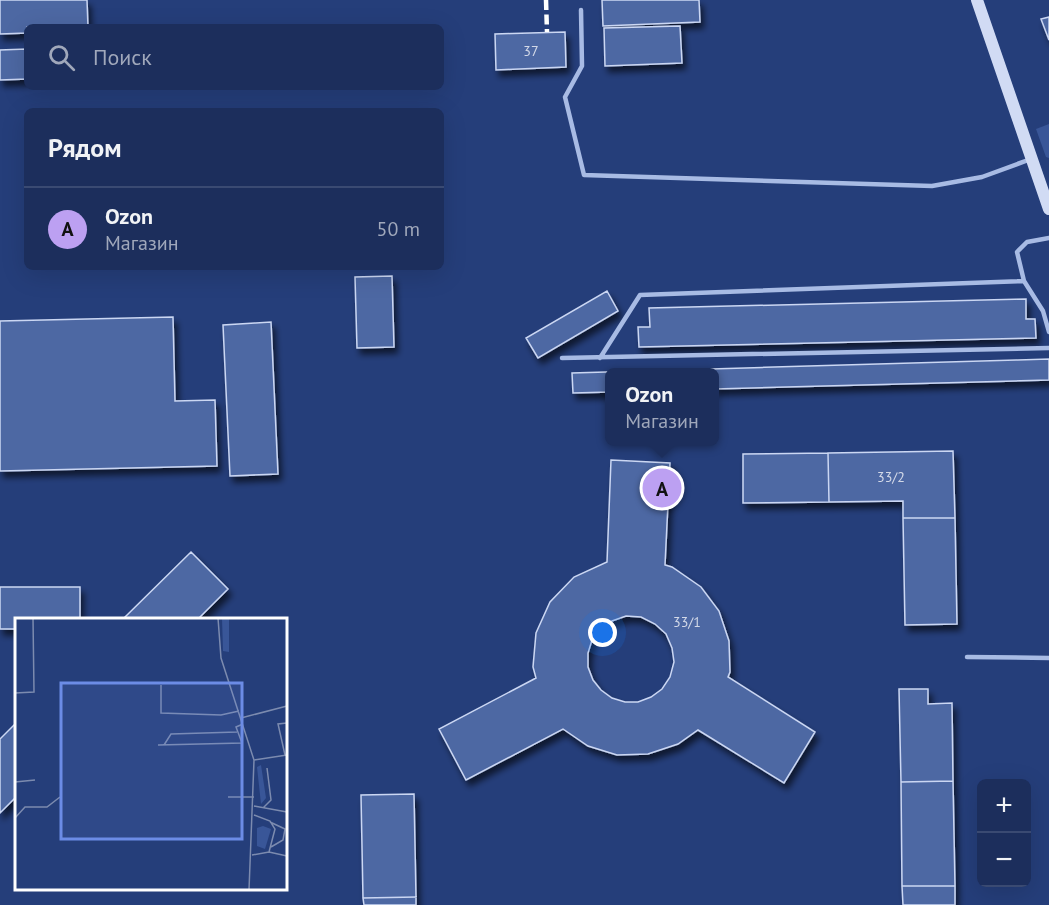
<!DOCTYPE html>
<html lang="ru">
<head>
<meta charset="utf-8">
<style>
  body { margin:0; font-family:"PT Sans",sans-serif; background:#293a65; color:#f1f3f6 }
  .controls { position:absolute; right:18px; bottom:18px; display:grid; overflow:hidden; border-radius:9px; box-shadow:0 6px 24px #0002 }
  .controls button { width:54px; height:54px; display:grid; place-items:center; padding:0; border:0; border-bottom:2px solid #3a4a72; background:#1c2e5c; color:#f1f3f6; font:30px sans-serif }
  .you { position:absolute; left:603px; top:633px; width:21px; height:21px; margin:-15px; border:4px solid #fff; border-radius:50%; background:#1a73e8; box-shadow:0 0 0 9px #1a73e833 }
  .badge { display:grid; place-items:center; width:39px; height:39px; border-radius:50%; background:#bca0f2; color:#111; font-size:20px; font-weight:700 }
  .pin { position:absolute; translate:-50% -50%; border:3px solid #fff; box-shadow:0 2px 6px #0006 }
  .popup { position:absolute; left:605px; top:368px; width:114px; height:78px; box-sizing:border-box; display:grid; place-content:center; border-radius:9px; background:#1c2e5c; filter:drop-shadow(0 2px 4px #0005); font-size:20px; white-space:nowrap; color:#a0a8bb }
  .popup b { font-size:22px; color:#f1f3f6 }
  .popup::after { content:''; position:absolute; left:50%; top:100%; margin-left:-12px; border:12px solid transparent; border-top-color:#1c2e5c }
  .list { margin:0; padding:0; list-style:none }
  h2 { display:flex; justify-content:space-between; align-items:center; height:78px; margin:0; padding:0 24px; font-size:26px }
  h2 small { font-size:20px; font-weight:400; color:#a0a8bb }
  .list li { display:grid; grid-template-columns:39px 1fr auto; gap:18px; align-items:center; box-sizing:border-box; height:84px; padding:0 24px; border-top:2px solid #3a4a72 }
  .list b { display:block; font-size:22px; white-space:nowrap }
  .list p { margin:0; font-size:20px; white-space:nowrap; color:#a0a8bb }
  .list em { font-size:20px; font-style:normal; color:#a0a8bb }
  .icon { flex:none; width:33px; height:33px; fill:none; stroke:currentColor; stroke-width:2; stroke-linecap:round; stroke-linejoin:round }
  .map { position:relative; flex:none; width:1049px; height:905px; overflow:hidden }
  .search { position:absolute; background:#1c2e5c; box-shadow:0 6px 24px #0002; left:24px; top:24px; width:420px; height:66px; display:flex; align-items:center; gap:15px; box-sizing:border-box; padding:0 21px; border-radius:9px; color:#a0a8bb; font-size:22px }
  .panel { position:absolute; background:#1c2e5c; box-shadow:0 6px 24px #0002; left:24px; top:108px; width:420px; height:162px; border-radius:9px }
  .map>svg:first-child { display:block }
</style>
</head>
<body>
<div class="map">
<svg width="1049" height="905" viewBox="0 0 1049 905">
  <defs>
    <filter id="shadow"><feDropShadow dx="3.5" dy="6" stdDeviation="3" flood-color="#0009"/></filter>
  </defs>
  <rect width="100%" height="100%" fill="#253e7a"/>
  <!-- green -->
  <path fill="#395698" d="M1049,124v34l-3,-1 -10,-28z"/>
  <!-- building -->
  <path fill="#4e68a3" stroke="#cbd7f3" stroke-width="1.5" fill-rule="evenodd" filter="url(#shadow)" d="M0,0h87l1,27h-61v6l-27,1z
    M602,0h97l1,22 -97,4z
    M1049,17v23l-8,-21z
    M680,26l2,37 -77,3 -1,-38z
    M565,32l1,35 -70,3 -1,-36z
    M27,49v30l-27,1v-30z
    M392,276l2,71 -37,1 -2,-71z
    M607,291l11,20 -80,47 -12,-20z
    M1026,299v20h9l1,19 -397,9 -1,-20h12l-1,-19z
    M173,317l2,84 40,-1 2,66 -217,5v-150z
    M271,322l7,152 -48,2 -7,-151z
    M1049,359v21l-335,9v-17h-104v20l-37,1 -1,-20z
    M953,451l2,67h-52v-17l-74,1 -1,-49z
    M828,453l1,49 -86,1v-49z
    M611,460l59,3 -5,102 7,2 29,20 18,24 10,30 1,31 -2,5 87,55 -31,51 -86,-53 -20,14 -30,10 -31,1 -29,-9 -25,-17 -97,51 -27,-51 97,-51 -3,-11 3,-34 14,-31 24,-25 33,-15zM626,616l15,1 14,7 11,10 6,14 2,14 -4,15 -8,12 -11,8 -13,5h-13l-13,-4 -11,-8 -8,-10 -5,-13v-14l4,-13 8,-11 12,-8z
    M903,518h52l2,106 -52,1z
    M191,552l37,37 -31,31h-75z
    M0,587h80v33h-64v9h-16z
    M899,689h29v15l24,-1 1,78 -52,1z
    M16,723v74l-16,16v-74z
    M953,781l2,105h-53l-1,-104z
    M414,794l2,103 -53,1 -2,-103z
    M902,886h53v19h-52z
    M416,897v8h-52l-1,-7z"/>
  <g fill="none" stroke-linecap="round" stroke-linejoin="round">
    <!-- lane -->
    <path stroke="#a8bbe4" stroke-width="4.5" d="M581,10l1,56 -17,31 19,78 348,11 50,-9 49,-18
      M1049,238l-22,4 -10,10 7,29 19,30 6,21
      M562,358l487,-10
      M600,358l40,-63 384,-14
      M967,657l82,1"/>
    <!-- secondary -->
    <path stroke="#d1dbf4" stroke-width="12" d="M977,0l72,209"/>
    <!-- rail -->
    <path stroke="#fff" stroke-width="4.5" stroke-dasharray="10 4.5" stroke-linecap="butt" d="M546,0l1,32"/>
  </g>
  <g text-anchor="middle" stroke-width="4.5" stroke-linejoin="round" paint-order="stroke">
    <!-- number labels -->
    <g font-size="14" fill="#d3d9e8">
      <text x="531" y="56">37</text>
      <text x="891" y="482">33/2</text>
      <text x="687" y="627">33/1</text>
    </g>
  </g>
  <!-- overview -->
  <g transform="translate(15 618)">
    <rect width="272" height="272" fill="#253e7a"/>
    <path d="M207,0h7v34l-6,-1zM246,147l5,33 -5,6 -4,-37zM248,208l8,3 -6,20 -8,-3v-18z" fill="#395698"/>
    <path fill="none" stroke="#7c8baf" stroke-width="1.5" d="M203,0l3,40 33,102 -5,130M146,67v28l60,2 18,-4M0,75l19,-1 -1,-74M226,100l46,-12M143,127l84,-2 -6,-16 7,-3M149,127l7,-11 66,-2M270,137l-7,-31 9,-1M239,142l33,-5M0,164l20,-2M213,179h26M239,188l33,6M248,190l8,-8 -4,-32M239,197l16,6 5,8 -6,23M0,200l10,-11h22l13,-10M255,204l15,7 -2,11 -12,7M237,237l17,-3 18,4"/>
    <path fill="#6c8ce6" fill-opacity="0.15" stroke="#6c8ce6" stroke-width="3" d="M46,65h181v156h-181z"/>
    <rect width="272" height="272" fill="none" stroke="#fff" stroke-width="3"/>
  </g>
</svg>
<div class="controls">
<button>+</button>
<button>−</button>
</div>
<div class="you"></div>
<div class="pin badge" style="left:662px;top:488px">A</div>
<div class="popup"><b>Ozon</b>Магазин</div>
<div class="search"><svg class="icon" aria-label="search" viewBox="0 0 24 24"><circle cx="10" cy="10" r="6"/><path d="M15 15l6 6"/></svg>Поиск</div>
<section class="panel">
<h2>Рядом<small></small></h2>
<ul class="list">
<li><span class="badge">A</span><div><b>Ozon</b><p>Магазин</p></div><em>50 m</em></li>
</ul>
</section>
</div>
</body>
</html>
